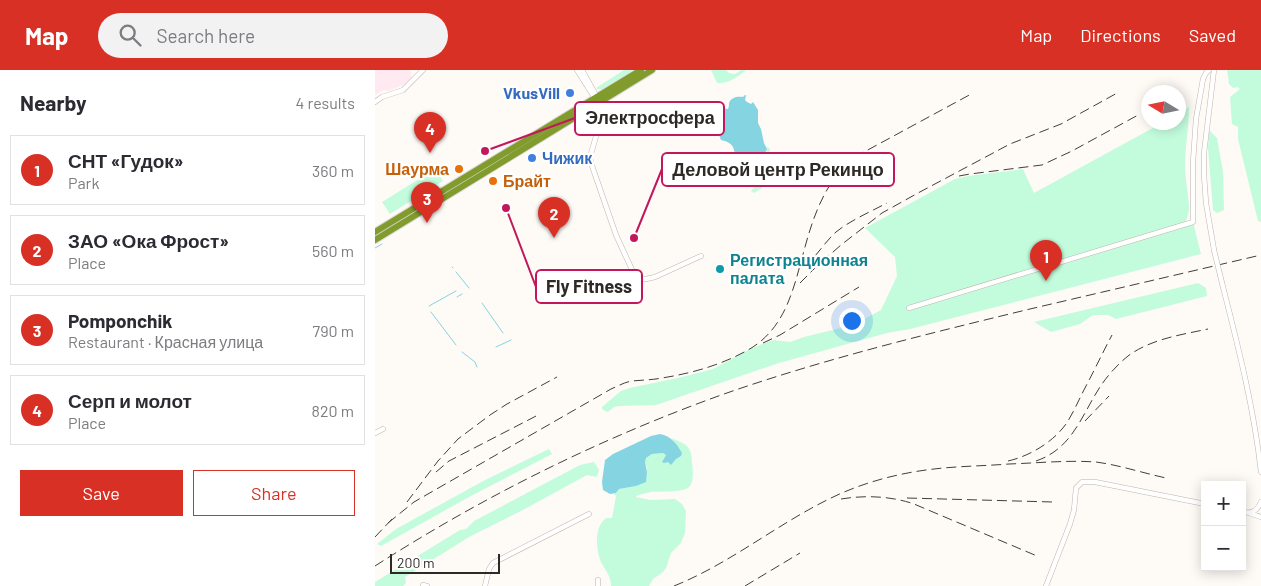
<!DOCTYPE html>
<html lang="en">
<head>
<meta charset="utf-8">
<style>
  body { margin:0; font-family:Barlow,sans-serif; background:#f2f2f3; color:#2b2b33 }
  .controls { position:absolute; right:15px; bottom:15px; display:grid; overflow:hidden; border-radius:0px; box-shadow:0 2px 12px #0003 }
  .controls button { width:45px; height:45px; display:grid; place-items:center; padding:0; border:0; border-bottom:1px solid #e1e1e2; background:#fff; color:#2b2b33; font:25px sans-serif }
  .compass { position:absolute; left:766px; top:15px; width:45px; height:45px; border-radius:50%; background:#fff; box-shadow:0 2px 12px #0003; rotate:280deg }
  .scale { position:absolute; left:15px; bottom:12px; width:110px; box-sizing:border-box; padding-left:5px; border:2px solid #2d2926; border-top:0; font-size:14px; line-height:18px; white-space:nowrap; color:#2d2926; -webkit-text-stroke:4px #fff; paint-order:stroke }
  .you { position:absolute; left:476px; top:250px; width:18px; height:18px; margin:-12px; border:4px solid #fff; border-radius:50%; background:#1a73e8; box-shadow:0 0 0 8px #1a73e833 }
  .badge { display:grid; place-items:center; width:32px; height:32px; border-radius:50%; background:#d93025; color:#fff; font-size:16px; font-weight:700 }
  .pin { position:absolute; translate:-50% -41px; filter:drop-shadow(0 1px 2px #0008) }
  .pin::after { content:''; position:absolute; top:26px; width:18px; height:15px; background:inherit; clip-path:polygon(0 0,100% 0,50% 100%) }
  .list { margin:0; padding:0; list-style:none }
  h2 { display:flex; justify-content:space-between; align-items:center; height:65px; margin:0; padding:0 20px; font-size:21px }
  h2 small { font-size:16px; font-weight:400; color:#7c7c81 }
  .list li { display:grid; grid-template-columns:32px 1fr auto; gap:15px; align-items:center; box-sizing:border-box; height:70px; margin:0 10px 10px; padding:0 10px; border:1px solid #e1e1e2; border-radius:0px }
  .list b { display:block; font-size:19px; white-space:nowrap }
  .list p { margin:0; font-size:16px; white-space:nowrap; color:#7c7c81 }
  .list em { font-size:16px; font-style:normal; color:#7c7c81 }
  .actions { display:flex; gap:10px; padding:15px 20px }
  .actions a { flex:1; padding:11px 0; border:1px solid #d93025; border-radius:0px; text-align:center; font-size:18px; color:#d93025 }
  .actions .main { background:#d93025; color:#fff }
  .icon { flex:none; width:28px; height:28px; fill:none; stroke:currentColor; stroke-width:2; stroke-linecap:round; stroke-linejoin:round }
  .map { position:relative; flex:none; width:886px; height:516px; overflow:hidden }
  header { display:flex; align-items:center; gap:30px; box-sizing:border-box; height:70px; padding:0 25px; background:#d93025; color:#fff }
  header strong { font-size:24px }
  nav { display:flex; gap:28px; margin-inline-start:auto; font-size:18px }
  .search { width:350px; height:45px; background:#f2f2f3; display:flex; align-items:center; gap:12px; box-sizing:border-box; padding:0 18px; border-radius:28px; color:#7c7c81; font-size:19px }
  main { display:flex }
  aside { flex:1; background:#fff }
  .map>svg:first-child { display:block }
</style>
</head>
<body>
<header>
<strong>Map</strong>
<div class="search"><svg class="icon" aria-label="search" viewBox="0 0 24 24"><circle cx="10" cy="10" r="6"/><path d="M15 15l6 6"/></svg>Search here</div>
<nav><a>Map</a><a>Directions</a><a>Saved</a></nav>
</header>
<main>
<aside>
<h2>Nearby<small>4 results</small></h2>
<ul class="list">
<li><span class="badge">1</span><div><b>СНТ «Гудок»</b><p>Park</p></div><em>360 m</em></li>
<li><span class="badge">2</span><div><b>ЗАО «Ока Фрост»</b><p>Place</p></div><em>560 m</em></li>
<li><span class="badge">3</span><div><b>Pomponchik</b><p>Restaurant · Красная улица</p></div><em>790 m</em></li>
<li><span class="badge">4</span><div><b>Серп и молот</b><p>Place</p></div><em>820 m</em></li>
</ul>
<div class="actions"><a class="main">Save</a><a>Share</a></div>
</aside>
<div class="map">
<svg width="886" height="516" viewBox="0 0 886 516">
  <rect width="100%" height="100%" fill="#fefaf6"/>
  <!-- education -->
  <path fill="#ffeaf1" d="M0,0h35l2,8 -9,7 -15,6 -5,-1 -8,5z"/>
  <!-- green -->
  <path fill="#c2fcdd" d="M249,0h9l-31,19h-4l-2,-1z
    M336,0h15l3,3 6,1 6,-4h5c-8,7 -18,14 -29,13z
    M852,0h34v152l-3,-1 -20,-82v-12l-6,-3 -2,-27 10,-8 -2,-2 -5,1 -4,-4z
    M814,37c0,20 -4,40 -4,59 0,15 4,29 4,44 -1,5 -2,10 -5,14l9,-2 8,32 -291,75 -23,4 -108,30 -123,42 -36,1 -6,1 -6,5 -3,-1 -3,-2v-2l19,-16 9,-3 52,-11 31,-8 35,-19 19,-8 7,-2 16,2 14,-5 49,-12 28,-15 16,-34 -2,-19 -30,-29 90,-49 13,-3 55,-7 11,24 128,-70 17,-1v-9z
    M834,60l8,8 6,34 1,38 -7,3 -4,-3 -5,-62z
    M392,77l2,1 1,2 -1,4 2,9c-7,6 -11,17 -9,25l-8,5 -3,-2 4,-5 -1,-8 -7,-12c7,-7 17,-7 20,-19z
    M60,99l8,12 -53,33 -8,-12z
    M823,213l8,5 1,8 -91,23 -8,-4h-15l-13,9 -29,8 -17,-10z
    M296,368c14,6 21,7 21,25 1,7 2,17 -2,23 -5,7 -30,5 -39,6 -5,1 -10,2 -15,4v1l14,3 25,-1 7,5 4,7 -1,22 -4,10 -10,10 -5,15 -3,4 -10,7 -4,7h-38c0,-11 -7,-17 -11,-26 -4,-13 -6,-33 6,-42h6l4,-22 -2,-2 2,-1 3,-4 17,-3 10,-6 1,-12 -2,-6 1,-4 6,-4 11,-1 3,2 -3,5 6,2 12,-6 -2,-7z
    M174,379l3,5 -83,43 -88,49 -4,-2 19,-15 89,-49z
    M219,392l5,8 -2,7 -10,-2 -68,37 -50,25 -64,40 1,6 -3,3h-28v-4l85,-52 6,-1 8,-8 106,-56z"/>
  <!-- water -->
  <path fill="#85d4e1" d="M370,25h1l-1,5 2,2 4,2 2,-2 5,8v13l3,6 3,14 3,6c-4,9 -12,11 -20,16l1,5c-3,-2 -7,-5 -9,-8 -8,-12 -1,-18 -18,-22l-9,-23 4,-1 5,-8 7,1c1,-2 1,-4 1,-6 2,-6 9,-7 14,-6z
    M285,364c11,2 17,10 22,19l-1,3 -5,3 -5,6 -3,-3 -4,1 -2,-1 4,-7 -3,-2 -11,1 -6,4 -1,4 2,10 -1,10 -10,4 -17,3 -3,4 -6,1 -7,-4 -1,-8 3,-22 8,-6 38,-18z"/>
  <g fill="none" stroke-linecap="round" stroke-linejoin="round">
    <!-- stream -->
    <path stroke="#85d4e1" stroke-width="1" d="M0,178l7,-4
      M77,197l1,1
      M81,202l13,16
      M82,227l5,-3
      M107,233l21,30
      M54,236l27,-15
      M56,242l25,33
      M121,277l15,-7
      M87,282l13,10 2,5"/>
    <defs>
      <path id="minor" d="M202,0l19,30
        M207,0l15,27 4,14 -4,22 -7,24 1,6 25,72 18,39 4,4 8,1 9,-2 46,-21
        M0,32l7,-5 21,-7 20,-20
        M839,180l-8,-47 -2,-28v-22l10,-83
        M847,213c16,63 32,125 39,189
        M534,238l284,-86v-60l3,-43 7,-40 3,-6 3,-3
        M0,363l8,-4
        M867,442c10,2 15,-1 19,-10
        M874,443l12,4
        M223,510v6
        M48,515l4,1
        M110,516l4,-17 4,-6 96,-49
        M671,516l24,-62 4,-14 2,-22 6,-6h13l110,22"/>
      <path id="highway" d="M0,162l266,-162
        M0,170l277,-170"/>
    </defs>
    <!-- minor casing -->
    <use href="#minor" stroke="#c0b5ac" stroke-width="5.5"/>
    <!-- highway casing -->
    <use href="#highway" stroke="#d9d8d8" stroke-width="8"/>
    <!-- minor -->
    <use href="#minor" stroke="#fff" stroke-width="4.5"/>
    <!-- highway -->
    <use href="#highway" stroke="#819b2c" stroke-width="6"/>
    <!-- rail -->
    <path stroke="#423e3b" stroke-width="1" stroke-dasharray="10 5" stroke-linecap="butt" d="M584,106l11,-2 72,-9 30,-14 68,-37
      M440,186c7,-8 13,-17 21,-24 15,-12 34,-20 51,-29
      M425,213l17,-17 24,-21 41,-32 36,-20 92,-49 51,-20 58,-32
      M388,273l17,-8 79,-48
      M710,351l24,-25
      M633,391c22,-5 45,-19 58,-37 8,-12 13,-25 20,-38 9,-17 17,-34 26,-51
      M661,391c38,-13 46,-48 66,-77 7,-10 16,-20 26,-28 23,-17 52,-21 80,-27
      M61,402l13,-11 91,-47
      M532,428l146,4
      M466,429c24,-4 50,-3 73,5l123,52
      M32,432l31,-41 20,-22 32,-24 17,-11 50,-27
      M13,453l26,-21 197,-113c7,-3 14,-7 21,-8 10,-1 20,-1 30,-3 31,-5 59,-13 86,-28 39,-22 46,-64 57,-103 9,-33 21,-66 48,-89l120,-65
      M0,467l17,-18
      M0,496c109,-70 226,-128 349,-172 100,-35 203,-60 306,-85 77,-18 154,-36 231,-54
      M299,516c55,-22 102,-61 155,-87 32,-16 69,-26 105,-30 25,-3 50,-3 75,-5 29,-1 59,-4 87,-2 23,3 47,11 70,16
      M370,516l55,-33"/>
    <defs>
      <path id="minor-bridge" d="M839,180l8,33"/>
    </defs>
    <!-- minor-bridge casing -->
    <use href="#minor-bridge" stroke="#c0b5ac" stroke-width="5.5" stroke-linecap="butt"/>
    <!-- minor-bridge -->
    <use href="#minor-bridge" stroke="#fff" stroke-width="4.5"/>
  </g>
  <!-- markers -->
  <g fill="#3f7fe0" stroke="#fff" stroke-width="2">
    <circle cx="195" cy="23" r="5"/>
    <circle cx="157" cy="88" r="5"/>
  </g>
  <g fill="#e8710a" stroke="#fff" stroke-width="2">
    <circle cx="84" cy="99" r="5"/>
    <circle cx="118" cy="111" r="5"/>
  </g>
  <circle fill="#0f9aa8" stroke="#fff" stroke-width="2" cx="345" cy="199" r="5"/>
  <g text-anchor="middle" stroke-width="4.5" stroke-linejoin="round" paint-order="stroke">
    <!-- shop labels -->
    <g font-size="16" font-weight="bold" fill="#366cbe" stroke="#fff" text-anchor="end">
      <text x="185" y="29">VkusVill</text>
      <text x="167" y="94" text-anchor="start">Чижик</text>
    </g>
    <!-- food labels -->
    <g font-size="16" font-weight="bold" fill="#c56008" stroke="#fff" text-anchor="end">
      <text x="74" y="105">Шаурма</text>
      <text x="128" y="117" text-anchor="start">Брайт</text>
    </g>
    <!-- culture labels -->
    <g font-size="16" font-weight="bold" fill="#0d838f" stroke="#fff" text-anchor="start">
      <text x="355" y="196">Регистрационная<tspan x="355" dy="18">палата</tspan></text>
    </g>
  </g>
  <!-- callouts -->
  <path fill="none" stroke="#c2185b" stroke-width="2" d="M110 81L200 48M259 168L287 99M131 138L161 217"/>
  <g fill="#c2185b" stroke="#fff" stroke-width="2">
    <circle cx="110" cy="81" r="5"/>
    <circle cx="259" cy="168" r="5"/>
    <circle cx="131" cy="138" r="5"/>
  </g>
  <g fill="#fff" stroke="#c2185b" stroke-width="2">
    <rect x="200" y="32" width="149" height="33" rx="5"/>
    <rect x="287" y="83" width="232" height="33" rx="5"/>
    <rect x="161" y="200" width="106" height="33" rx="5"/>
  </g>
  <g font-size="18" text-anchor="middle" font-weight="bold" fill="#2d2926">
    <text x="275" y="54">Электросфера</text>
    <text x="403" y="106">Деловой центр Рекинцо</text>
    <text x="214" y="223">Fly Fitness</text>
  </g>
</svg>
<div class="controls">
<button>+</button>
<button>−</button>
</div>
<svg class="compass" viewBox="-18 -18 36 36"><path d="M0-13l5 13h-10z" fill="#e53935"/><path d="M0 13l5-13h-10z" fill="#7c7c81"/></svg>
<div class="scale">200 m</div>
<div class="you"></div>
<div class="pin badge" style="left:671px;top:211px">1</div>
<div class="pin badge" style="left:179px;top:168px">2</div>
<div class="pin badge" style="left:52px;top:153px">3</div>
<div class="pin badge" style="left:55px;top:83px">4</div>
</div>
</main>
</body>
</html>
